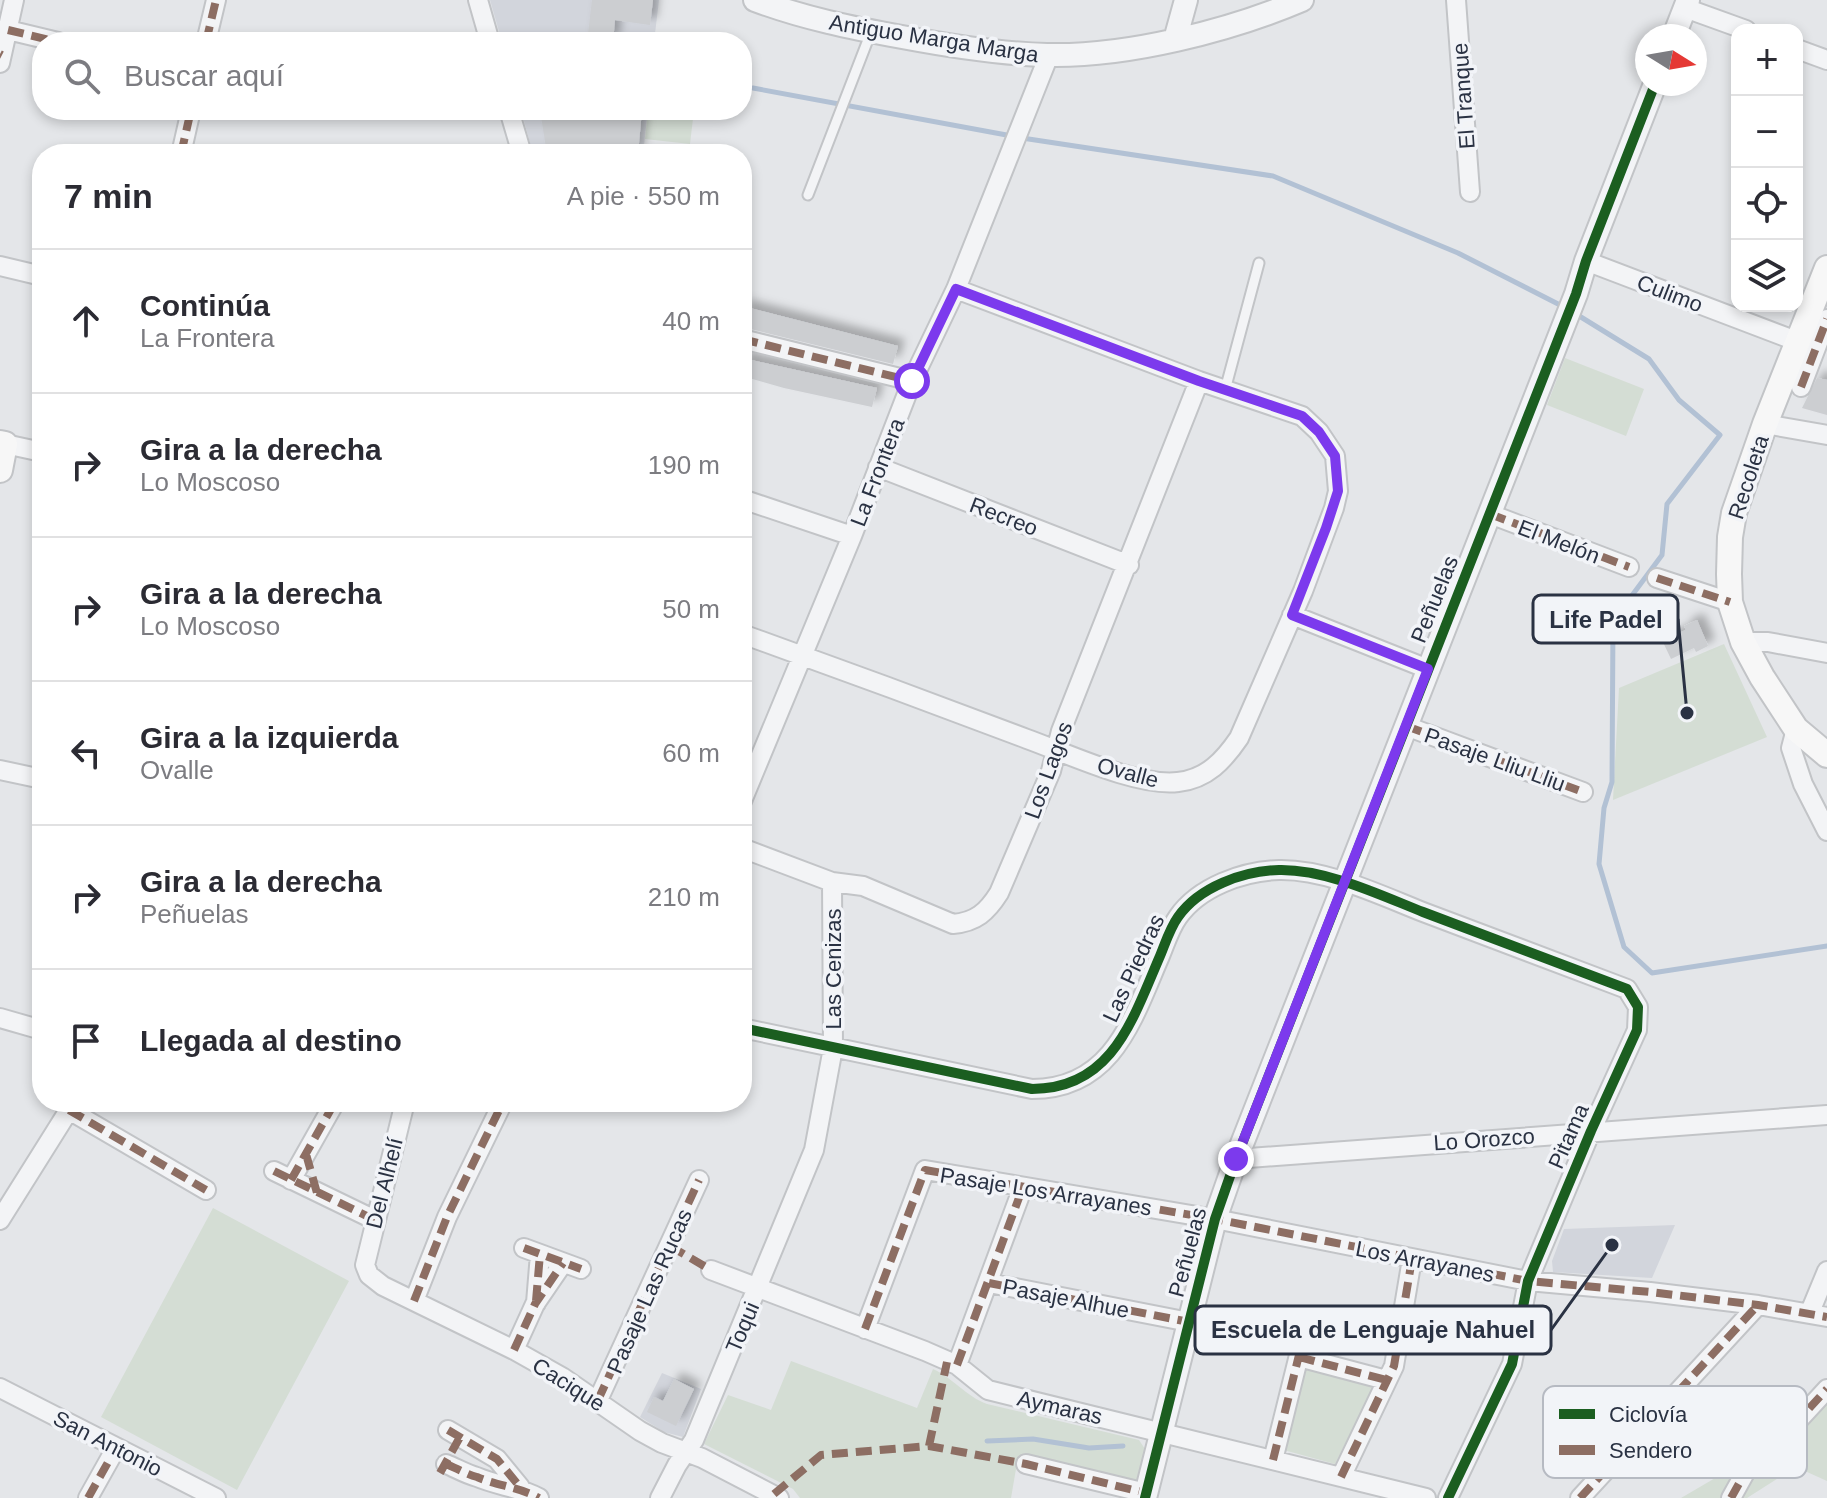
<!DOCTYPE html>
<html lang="es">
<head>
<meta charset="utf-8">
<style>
  body { margin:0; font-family:Helvetica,sans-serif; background:#f2f2f3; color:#2b2b33 }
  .controls { position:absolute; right:24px; top:24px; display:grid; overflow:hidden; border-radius:16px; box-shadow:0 4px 12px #0003 }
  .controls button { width:72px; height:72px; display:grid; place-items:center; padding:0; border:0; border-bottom:2px solid #e1e1e2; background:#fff; color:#2b2b33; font:40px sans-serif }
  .compass { position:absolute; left:1635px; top:24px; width:72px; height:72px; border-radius:50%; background:#fff; box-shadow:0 4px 12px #0003; rotate:101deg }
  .stop { position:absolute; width:24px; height:24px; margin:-18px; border:6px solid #7c3aed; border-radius:50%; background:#fff }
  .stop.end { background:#7c3aed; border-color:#fff; box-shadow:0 2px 8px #0008 }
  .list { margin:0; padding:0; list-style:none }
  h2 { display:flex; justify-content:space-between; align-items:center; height:104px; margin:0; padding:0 32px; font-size:34px }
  h2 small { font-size:26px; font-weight:400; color:#7c7c81 }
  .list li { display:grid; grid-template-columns:52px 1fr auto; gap:24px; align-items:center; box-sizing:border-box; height:144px; padding:0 32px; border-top:2px solid #e1e1e2 }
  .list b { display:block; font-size:30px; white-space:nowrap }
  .list p { margin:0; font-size:26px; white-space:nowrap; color:#7c7c81 }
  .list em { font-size:26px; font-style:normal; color:#7c7c81 }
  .icon { flex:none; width:44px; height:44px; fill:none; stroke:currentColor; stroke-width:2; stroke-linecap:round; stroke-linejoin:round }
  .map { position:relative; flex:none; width:1827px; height:1498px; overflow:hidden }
  .search { position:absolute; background:#fff; box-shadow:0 4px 12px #0003; left:32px; top:32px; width:720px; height:88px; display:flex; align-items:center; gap:20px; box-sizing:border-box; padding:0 28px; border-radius:32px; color:#7c7c81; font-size:30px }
  .panel { position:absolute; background:#fff; box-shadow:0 4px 12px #0003; left:32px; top:144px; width:720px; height:968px; border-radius:32px }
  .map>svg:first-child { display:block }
</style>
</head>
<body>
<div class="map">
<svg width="1827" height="1498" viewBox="0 0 1827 1498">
  <defs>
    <filter id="shadow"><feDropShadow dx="7" dy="-7" stdDeviation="4" flood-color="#0004"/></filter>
  </defs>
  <rect width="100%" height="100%" fill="#e4e6e9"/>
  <!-- built -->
  <path fill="#d2d5dc" d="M490,0h169l-5,42h-152z
    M521,110h127l-5,44h-110z
    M1675,1225l-23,53 -99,-6 -1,-11 12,-32z
    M662,1373l39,16 -18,48 -19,-5 -24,-15z"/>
  <!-- green -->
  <path fill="#d4ddd4" d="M648,110h46l-4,34 -45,-5z
    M1565,358l79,31 -18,47 -79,-31z
    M1724,644l43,93 -154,63 6,-112z
    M213,1208l136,73 -112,209 -136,-73z
    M791,1361l126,47 16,-39c20,9 34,28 54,35l152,36 6,9 -7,31 -12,2 -100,-23 -10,10 -5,29h-211l-7,-9 -89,-45 24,-49 43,15z
    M1301,1365l74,19 -40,80 -55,-15z
    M1827,1398v83l-31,-14 -49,31h-8l7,-18z
    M1758,1453l-23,22 -13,23h-41z"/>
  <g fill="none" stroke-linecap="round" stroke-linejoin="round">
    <!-- stream -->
    <path stroke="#b2c1d4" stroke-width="5" d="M753,88l259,48
      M1022,138l251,38 185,77 106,54
      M1576,314l73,45 30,41 41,35 -53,69 -5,51 -49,66 -1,161 -8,26 -5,56 25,83 28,26 175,-27
      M987,1441l46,-2 56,9 34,-2"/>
  </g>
  <!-- building -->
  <path fill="#ccced1" filter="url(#shadow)" d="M592,0h61l-3,25 -35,-5 -2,22h-26z
    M540,110h102l-4,44h-91z
    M742,306l156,40 -5,18 -151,-37z
    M742,358l135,30 -5,19 -88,-19 -42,-12z
    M1817,378l10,2v35l-25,-7z
    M1697,620l11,26 -12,6 -2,-4 -23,11 -9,-19 24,-10 -2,-4z
    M674,1379l20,10 -18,37 -29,-14 7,-15 9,4z"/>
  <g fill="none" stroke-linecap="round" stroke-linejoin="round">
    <defs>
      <path id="service" d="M808,195l63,-163
        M1225,390l34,-127"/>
      <path id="minor" d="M478,0l12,42
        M1456,0l14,192
        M1685,8l61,22
        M8,30l50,12
        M206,42l10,-42
        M1797,49l30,11
        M0,63l14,-63
        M509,110l13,44
        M181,154l10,-44
        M1586,261l213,81
        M0,266l42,10
        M742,339l170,42
        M1801,387l26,-68
        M1765,424l62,11
        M5,444l37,8
        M878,467l251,98
        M742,499l110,37
        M1490,514l139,53
        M1657,578l73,24
        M1292,615l136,54
        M742,634c95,34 190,69 285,105 39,14 111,48 151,43 29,-3 46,-22 61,-44l64,-147 31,-83 4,-17 -3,-35 -16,-24 -17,-16 -103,-35 -243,-92
        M1743,642h25l59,11
        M1406,726l177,66
        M1796,729l-5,19 12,36 24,47
        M0,770l42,9
        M742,801l110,-265 60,-155 44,-92 93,-234
        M742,848l90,34 31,4 90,38c23,-2 34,-12 46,-31l52,-122 10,-40 138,-350
        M0,1018l42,12
        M742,1028l290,61c81,0 101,-71 128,-133 5,-12 10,-28 18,-39 21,-30 65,-46 101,-47 47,-1 101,25 144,42 68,26 136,52 204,77l11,18 -1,23 -46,101 -63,150 -16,83 -64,134
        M405,1102l-40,163 4,10 14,11 131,64 48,27 78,54 22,12 40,15 77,40
        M69,1110l137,80
        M1236,1159l591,-44
        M274,1171l101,49
        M291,1180l44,-78
        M0,1220l74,-118
        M524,1248l57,21
        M711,1270l214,81 32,14 31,25 438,108
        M989,1283l200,39
        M414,1301l33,-84 56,-115
        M536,1303l4,-49
        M1810,1312l17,-41
        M865,1329l60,-159 290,49 313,62 122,11 108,13 69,12
        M514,1350l21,-46 28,-41
        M1299,1357l87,23
        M957,1365l66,-178
        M0,1388l216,110
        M598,1400l101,-220
        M448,1430l49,29 23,28
        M1273,1460l30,-121
        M446,1464c10,4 20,10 31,13 21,9 42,10 62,21
        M1026,1464l120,29
        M1341,1477l53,-111 18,-107
        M88,1498l28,-50
        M660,1498l17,-33 17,-25 120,-290 19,-102 -1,-166
        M1580,1498l178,-193
        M1731,1498l15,-27 24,-20 57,-62"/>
      <path id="tertiary" d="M755,0c48,18 97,28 147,37 48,9 97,17 145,18 79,2 182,-24 255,-55
        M1674,36l14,-36
        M1175,40l11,-40
        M1145,1498l70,-279 21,-60 340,-865 10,-33 69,-177"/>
      <path id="secondary" d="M1827,268l-62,156 -31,89 -4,24 -1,37 1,28 13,40 19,35 34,52 31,26
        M0,443l5,1 -5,26"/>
    </defs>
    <!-- service casing -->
    <use href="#service" stroke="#c2c4c7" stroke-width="13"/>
    <!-- minor casing -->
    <use href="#minor" stroke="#c2c4c7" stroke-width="22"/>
    <!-- tertiary casing -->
    <use href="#tertiary" stroke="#c2c4c7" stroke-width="26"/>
    <!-- secondary casing -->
    <use href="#secondary" stroke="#c2c4c7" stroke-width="28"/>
    <!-- service -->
    <use href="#service" stroke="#f3f4f6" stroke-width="9"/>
    <!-- minor -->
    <use href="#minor" stroke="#f3f4f6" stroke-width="18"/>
    <!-- tertiary -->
    <use href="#tertiary" stroke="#f3f4f6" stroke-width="22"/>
    <!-- secondary -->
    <use href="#secondary" stroke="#f7f7f7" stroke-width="24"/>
    <!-- quiet -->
    <path stroke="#8d6e63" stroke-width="8" stroke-dasharray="16 8" stroke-linecap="butt" d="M8,30l50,12
      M206,42l10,-42
      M0,54l2,1
      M181,154l10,-44
      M742,339l170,42
      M1801,387l26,-68
      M1490,514l139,53
      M1657,578l73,24
      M1406,726l177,66
      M69,1110l137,80
      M306,1154l11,39
      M274,1171l101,49
      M291,1180l44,-78
      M670,1246l41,24
      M524,1248l57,21
      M989,1283l200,39
      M414,1301l33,-84 56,-115
      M536,1301l4,-47
      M865,1329l60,-159 290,49 313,62 122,11 108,13 69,12
      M514,1350l21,-46 28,-41
      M1299,1357l87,23
      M957,1365l66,-178
      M598,1400l101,-220
      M448,1430l49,29 23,28
      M929,1446l18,-84
      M1273,1460l30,-121
      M446,1464c10,4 20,10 31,13 21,9 42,10 62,21
      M440,1473l20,-36
      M1341,1477l53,-111 18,-107
      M774,1494l47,-39 108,-9 97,18 120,29
      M88,1498l28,-50
      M1580,1498l178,-193
      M1731,1498l15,-27 24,-20 57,-62"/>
    <defs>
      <path id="cycleway" d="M742,1028l290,61c81,0 101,-71 128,-133 5,-12 10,-28 18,-39 21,-30 65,-46 101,-47 47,-1 101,25 144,42 68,26 136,52 204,77l11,18 -1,23 -46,101 -63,150 -16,83 -64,134
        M1145,1498l70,-279 21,-60 340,-865 10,-33 69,-177"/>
    </defs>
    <!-- cycleway casing -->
    <use href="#cycleway" stroke="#f2f4f8" stroke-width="15"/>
    <!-- cycleway -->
    <use href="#cycleway" stroke="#1b5e20" stroke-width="10"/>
  </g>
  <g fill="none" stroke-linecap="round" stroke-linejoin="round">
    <!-- route -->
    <path stroke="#7c3aed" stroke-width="10" d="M912,381l44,-92 243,92 103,35 17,16 16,24 3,35 -12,37 -34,87 136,54 -192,490"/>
  </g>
  <g text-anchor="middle" stroke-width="7" stroke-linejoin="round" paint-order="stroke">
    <!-- street labels -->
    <g font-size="22" fill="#2a3243" stroke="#f2f4f8">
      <text transform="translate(934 38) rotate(9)" y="8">Antiguo Marga Marga</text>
      <text transform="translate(1463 96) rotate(-94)" y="8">El Tranque</text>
      <text transform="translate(1670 293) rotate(21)" y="8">Culimo</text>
      <text transform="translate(877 472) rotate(-69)" y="8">La Frontera</text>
      <text transform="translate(1748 477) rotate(-72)" y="8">Recoleta</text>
      <text transform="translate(1004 516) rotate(21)" y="8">Recreo</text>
      <text transform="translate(1559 541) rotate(21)" y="8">El Melón</text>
      <text transform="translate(1434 599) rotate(-68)" y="8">Peñuelas</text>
      <text transform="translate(1495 759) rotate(20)" y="8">Pasaje Lliu Lliu</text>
      <text transform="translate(1048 770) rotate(-70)" y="8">Los Lagos</text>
      <text transform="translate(1128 772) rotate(15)" y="8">Ovalle</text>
      <text transform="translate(1133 968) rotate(-65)" y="8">Las Piedras</text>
      <text transform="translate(833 969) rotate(-90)" y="8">Las Cenizas</text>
      <text transform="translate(1568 1136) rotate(-66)" y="8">Pitama</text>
      <text transform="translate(1484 1139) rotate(-4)" y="8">Lo Orozco</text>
      <text transform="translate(384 1183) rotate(-76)" y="8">Del Alhelí</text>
      <text transform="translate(1046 1191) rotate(9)" y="8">Pasaje Los Arrayanes</text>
      <text transform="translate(1187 1252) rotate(-75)" y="8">Peñuelas</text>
      <text transform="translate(1425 1261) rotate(11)" y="8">Los Arrayanes</text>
      <text transform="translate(649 1291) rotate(-66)" y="8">Pasaje Las Rucas</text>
      <text transform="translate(1066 1298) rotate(11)" y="8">Pasaje Alhue</text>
      <text transform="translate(742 1327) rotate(-67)" y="8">Toqui</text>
      <text transform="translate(569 1384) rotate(32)" y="8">Cacique</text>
      <text transform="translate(1060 1407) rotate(13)" y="8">Aymaras</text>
      <text transform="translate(108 1443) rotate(27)" y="8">San Antonio</text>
    </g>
  </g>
  <!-- legend -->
  <rect x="1543" y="1386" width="264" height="92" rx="12" fill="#f2f4f8" stroke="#b6bac2" stroke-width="2"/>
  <rect x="1559" y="1409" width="36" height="10" fill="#1b5e20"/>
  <rect x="1559" y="1445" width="36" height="10" fill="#8d6e63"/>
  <g font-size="22" fill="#2a3243">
    <text x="1609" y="1422">Ciclovía</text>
    <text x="1609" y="1458">Sendero</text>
  </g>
  <!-- callouts -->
  <path fill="none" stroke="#2a3243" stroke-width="3" d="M1687 713L1678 619M1612 1245L1551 1330"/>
  <g fill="#2a3243" stroke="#f2f4f8" stroke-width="3">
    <circle cx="1687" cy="713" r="8"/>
    <circle cx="1612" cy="1245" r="8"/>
  </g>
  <g fill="#f2f4f8" stroke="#2a3243" stroke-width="3">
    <rect x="1533" y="595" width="145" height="48" rx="8"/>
    <rect x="1195" y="1306" width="356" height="48" rx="8"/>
  </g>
  <g font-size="24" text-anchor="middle" font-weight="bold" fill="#2a3243">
    <text x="1606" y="628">Life Padel</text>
    <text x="1373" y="1338">Escuela de Lenguaje Nahuel</text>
  </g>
</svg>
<div class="controls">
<button>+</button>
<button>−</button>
<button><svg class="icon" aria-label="locate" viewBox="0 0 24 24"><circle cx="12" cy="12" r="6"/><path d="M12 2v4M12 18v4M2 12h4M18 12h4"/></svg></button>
<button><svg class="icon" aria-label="layers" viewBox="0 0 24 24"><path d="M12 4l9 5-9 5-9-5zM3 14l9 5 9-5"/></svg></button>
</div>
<svg class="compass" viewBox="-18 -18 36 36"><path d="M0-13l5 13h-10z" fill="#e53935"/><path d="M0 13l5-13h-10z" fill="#7c7c81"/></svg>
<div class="stop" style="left:912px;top:381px"></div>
<div class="stop end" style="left:1236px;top:1159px"></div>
<div class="search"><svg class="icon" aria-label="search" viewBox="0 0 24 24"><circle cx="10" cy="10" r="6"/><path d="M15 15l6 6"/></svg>Buscar aquí</div>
<section class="panel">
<h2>7 min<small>A pie · 550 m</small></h2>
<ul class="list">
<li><svg class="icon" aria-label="ahead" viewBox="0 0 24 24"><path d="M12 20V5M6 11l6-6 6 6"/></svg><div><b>Continúa</b><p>La Frontera</p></div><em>40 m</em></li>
<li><svg class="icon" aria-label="right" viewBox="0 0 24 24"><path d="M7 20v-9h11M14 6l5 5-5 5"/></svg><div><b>Gira a la derecha</b><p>Lo Moscoso</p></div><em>190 m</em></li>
<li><svg class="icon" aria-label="right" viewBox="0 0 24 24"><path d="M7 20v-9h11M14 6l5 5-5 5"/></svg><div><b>Gira a la derecha</b><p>Lo Moscoso</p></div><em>50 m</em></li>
<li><svg class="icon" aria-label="left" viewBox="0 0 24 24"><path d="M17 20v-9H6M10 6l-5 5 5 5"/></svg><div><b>Gira a la izquierda</b><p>Ovalle</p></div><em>60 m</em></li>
<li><svg class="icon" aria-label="right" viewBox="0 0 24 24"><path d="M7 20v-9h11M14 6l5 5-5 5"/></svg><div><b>Gira a la derecha</b><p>Peñuelas</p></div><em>210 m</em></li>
<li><svg class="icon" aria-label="arrive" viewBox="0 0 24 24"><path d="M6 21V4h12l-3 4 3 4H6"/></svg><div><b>Llegada al destino</b></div></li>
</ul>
</section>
</div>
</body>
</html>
